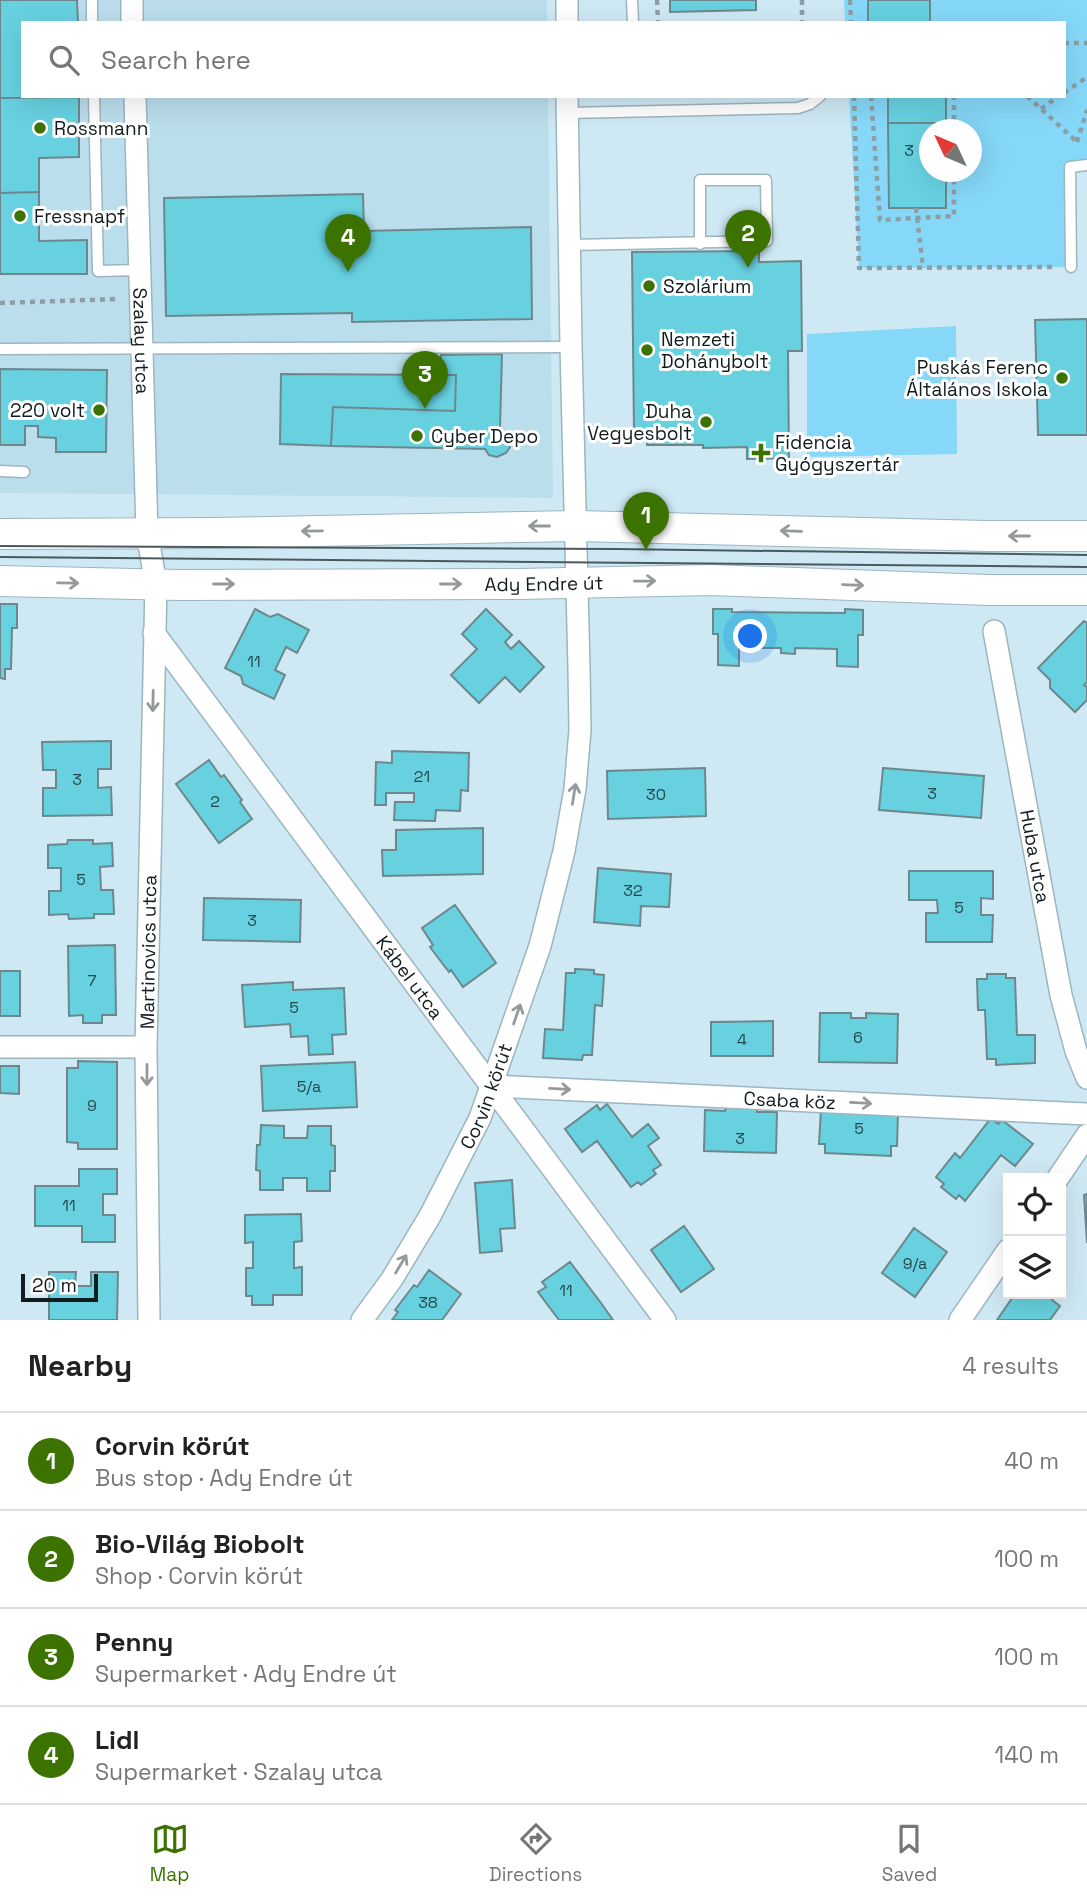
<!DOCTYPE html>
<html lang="en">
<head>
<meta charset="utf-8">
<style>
  body { margin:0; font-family:"Space Grotesk",sans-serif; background:#f6f6f6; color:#222 }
  .controls { position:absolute; right:21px; bottom:21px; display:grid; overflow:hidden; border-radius:0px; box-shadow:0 7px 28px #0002 }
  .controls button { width:63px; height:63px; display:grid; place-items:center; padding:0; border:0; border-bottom:2px solid #e0e0e0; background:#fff; color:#222; font:35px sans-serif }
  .compass { position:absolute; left:919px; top:119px; width:63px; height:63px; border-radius:50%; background:#fff; box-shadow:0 7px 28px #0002; rotate:314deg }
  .scale { position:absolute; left:21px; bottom:18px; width:77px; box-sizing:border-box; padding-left:7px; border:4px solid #121c1f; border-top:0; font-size:19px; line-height:24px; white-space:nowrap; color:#121c1f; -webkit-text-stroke:5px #fff; paint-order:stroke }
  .you { position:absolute; left:751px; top:637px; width:24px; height:24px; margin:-18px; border:5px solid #fff; border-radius:50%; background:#1a73e8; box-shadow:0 0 0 10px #1a73e833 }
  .badge { display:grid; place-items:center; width:46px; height:46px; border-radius:50%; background:#3c7300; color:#fff; font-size:23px; font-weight:700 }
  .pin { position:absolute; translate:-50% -58px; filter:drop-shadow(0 2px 4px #0008) }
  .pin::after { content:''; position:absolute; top:37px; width:24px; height:21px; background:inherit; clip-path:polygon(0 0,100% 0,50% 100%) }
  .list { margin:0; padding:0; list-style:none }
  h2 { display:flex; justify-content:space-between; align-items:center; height:91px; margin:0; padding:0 28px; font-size:30px }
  h2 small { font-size:23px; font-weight:400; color:#767676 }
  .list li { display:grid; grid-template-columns:46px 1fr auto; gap:21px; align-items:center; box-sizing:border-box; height:98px; padding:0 28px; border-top:2px solid #e0e0e0 }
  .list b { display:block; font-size:26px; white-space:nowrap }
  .list p { margin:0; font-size:23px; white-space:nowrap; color:#767676 }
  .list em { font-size:23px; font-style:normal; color:#767676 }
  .icon { flex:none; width:38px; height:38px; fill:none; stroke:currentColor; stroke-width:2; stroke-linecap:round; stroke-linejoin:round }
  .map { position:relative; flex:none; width:1087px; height:1320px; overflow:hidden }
  .search { position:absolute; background:#fff; box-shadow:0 7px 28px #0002; left:21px; right:21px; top:21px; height:77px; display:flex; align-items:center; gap:18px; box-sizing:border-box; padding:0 24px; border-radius:0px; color:#767676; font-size:26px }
  .sheet { height:483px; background:#fff }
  nav { display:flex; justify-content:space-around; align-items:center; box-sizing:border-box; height:98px; border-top:2px solid #e0e0e0; background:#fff; font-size:19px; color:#767676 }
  nav a { display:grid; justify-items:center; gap:4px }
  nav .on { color:#3c7300 }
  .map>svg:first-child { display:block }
</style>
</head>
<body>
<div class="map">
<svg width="1087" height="1320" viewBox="0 0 1087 1320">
  <rect width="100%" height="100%" fill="#cfe9f4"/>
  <!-- built -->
  <path fill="#bbdeec" d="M0,0h547v23h-524v73h525l5,402 -553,-5z"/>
  <!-- green -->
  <path fill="#86d8f9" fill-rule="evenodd" d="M844,0h243v165l-16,2v100l-212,1 -10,-172h215v-73h-219zM930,130h42v42h-42z
    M956,326l1,128 -150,3v-123z"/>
  <!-- building -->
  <path fill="#67d1e0" stroke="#6d888c" stroke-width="2" d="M0,0h77l1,23h-55v73l56,1 -79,1z
    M670,0h86v10l-86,2z
    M868,0h62v23h-62z
    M888,96h58v27h-58z
    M79,97v60l-40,1v34l-39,1v-95z
    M888,123h58v7h-16v42h16v36h-57z
    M39,192v49l48,-1v34h-87v-81z
    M363,194l1,37 167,-4 1,92 -180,3v-9l-186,3 -2,-118z
    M759,251v11l42,-1 1,90h-14l1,107 -42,1v-12l-44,1v-3h-56v-12h-13l-2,-181z
    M1087,319v116h-49l-3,-115z
    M502,354l-2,74 10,11v8l-4,6 -9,4 -8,-2 -4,-6 -154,-3 2,-39 122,4 1,-36h-16l1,-20z
    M0,369l107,1 -1,82h-50v-14l-18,-1v-11h-13v19h-25z
    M281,374l175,1 -1,36 -122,-4 -2,39 -51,-2z
    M0,604h17v24h-5l-1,41h-6v10l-5,-1z
    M255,609l15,8 8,-3 31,16 -12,23 -11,-6 -11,23 10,5 -11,24 -31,-15 -2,-8 -16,-8z
    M486,609l26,26 -7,7 6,7 8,-8 25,26 -24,25 -15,-15 -26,26 -28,-28 26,-26 -15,-15z
    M713,609h19v3l113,1v-4l18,1v25h-5v32l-21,-1v-17l-42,-1v6l-14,-1v-5h-42v18l-21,-1v-31h-5z
    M1084,621l3,2v59l-3,3 3,2v13l-12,12 -25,-24v-8l-12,-12z
    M111,741v28h-13v19l13,-1 1,28 -69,1v-28h13v-18h-13l-1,-28z
    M392,751l77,2 -1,38 -7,-1 -1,21 -24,-1 -1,11 -41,-1 1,-18h19v-9h-28v12h-11l1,-43 16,1z
    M209,760l12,17 3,-2 18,25 -2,2 12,17 -33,24 -43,-59z
    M705,768l1,48 -98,3 -1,-48z
    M883,768l101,8 -3,42 -102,-8z
    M483,828v46l-100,2 -1,-26h14v-20z
    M68,840h25v4l19,-1 1,23 -13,1 1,23h12l1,24h-20v4l-25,1 -1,-5 -19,1v-24h12v-23h-13v-23l19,-1z
    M598,868l73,6 -2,33 -28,-1 -1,20 -46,-4z
    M909,871h84v28l-12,-1v17h12l-1,27h-66v-29h12l-1,-13h-28z
    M204,898l97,2 -1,42 -97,-2z
    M455,905l41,58 -33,24 -12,-17 -2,2 -19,-25 3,-2 -11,-17z
    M115,945l1,70h-14v8h-19v-8l-14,1 -1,-70z
    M575,969l19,1v4l10,1 -2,31 -7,-1 -3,50h-9l-1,5 -39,-2 2,-29 18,1 3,-57h9z
    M0,971h20v45h-20z
    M987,974h19v4h9l2,57h18v28l-39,2v-6h-9l-2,-49h-7l-1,-31h10z
    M293,982v8l51,-2 2,46 -14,1 1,19 -24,1 -1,-19 -17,1 -1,-13 -45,3 -3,-42z
    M820,1013h31v5h15v-5l32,1 -1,49 -78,-1z
    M773,1021v35h-62v-34z
    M78,1061l39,1v87h-39v-6l-11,-1v-74h11z
    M355,1062l2,45 -94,4 -2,-45z
    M0,1066h19v28l-19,-1z
    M607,1104l25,33 16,-13 11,14 -11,8 13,19 -8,5 3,4 -15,11 -3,-3 -7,5 -34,-46 -15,11 -17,-23 32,-24 3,5z
    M726,1107l31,1v4h20l-1,41 -72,-2 1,-41 20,1z
    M821,1109l77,3 -1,34h-6v10l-66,-3v-9h-6z
    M991,1118l7,6 4,-4 31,24 -18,22 -14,-11 -36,46 -6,-6 -3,4 -15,-12 3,-3 -8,-7 19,-24 5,5z
    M261,1125l23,1v12h23l1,-12h23v19l4,1v25h-5v20h-23v-13h-24v12h-23v-19l-4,-1 1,-25h3z
    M79,1169h38v25h-14v21h12v27h-33v-16h-47v-40h44z
    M512,1180l3,48 -15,1 2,22 -22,2 -5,-70z
    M1087,1194v49l-3,-48z
    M301,1214l1,27 -8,1v26l8,-1v28h-29v10h-21v-9h-6v-28h7v-26l-8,1v-28z
    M684,1226l30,43 -33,23 -30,-42z
    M914,1228l33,24 -32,45 -33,-24z
    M570,1262l31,41 12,17h-54l-21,-28 8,-5 -4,-5z
    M429,1270l32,24 -19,26h-50l6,-8 -3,-2 19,-25 3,2z
    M49,1272h27l-1,14h16v-14h27l-1,48h-68z
    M1015,1294h38l2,1 -3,5 8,6 -10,14h-53z"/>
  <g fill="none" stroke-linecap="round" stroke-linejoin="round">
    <defs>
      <path id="lane" d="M92,0v23
        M632,0l1,23
        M94,96l4,175 42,-1
        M568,113l230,-5 12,-4 10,-8
        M570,245l197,-4 -1,-61h-66v64
        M1071,267l-1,-100 17,-2
        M0,349l571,-2
        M0,471l24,1"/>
      <g id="street">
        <path d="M132,0v23"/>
        <path d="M567,0v23"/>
        <path id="s1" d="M135,96l12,437 9,51 -10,463 3,273"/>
        <path id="s2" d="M994,631l67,364 15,56 11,27"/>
        <path id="s3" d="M154,633l511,687"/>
        <path d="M0,1047h146"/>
        <path id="s4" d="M492,1086l595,28"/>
        <path d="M1058,1178l29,-43"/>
        <path id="s5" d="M362,1320l30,-41 38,-63 50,-98 60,-172 24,-95 11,-62 5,-59 -1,-62 -8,-321 -4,-251"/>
        <path d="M960,1320l48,-70"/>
      </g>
      <g id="secondary">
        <path d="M0,534l214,-1 363,-7 409,10h101"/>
        <path id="s6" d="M0,581l179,4 340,-1 192,-4 277,10h99"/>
      </g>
    </defs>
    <!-- lane casing -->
    <use href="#lane" stroke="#9cb5bf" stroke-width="13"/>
    <!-- street casing -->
    <use href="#street" stroke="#9cb5bf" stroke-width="24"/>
    <!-- secondary casing -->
    <use href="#secondary" stroke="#9cb5bf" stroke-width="32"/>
    <!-- path -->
    <path stroke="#8b9fa7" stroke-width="4.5" stroke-dasharray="5 5" stroke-linecap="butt" d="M657,0l1,23
      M802,0v23
      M850,0l1,23
      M1064,43h23
      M1064,93l23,-16
      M854,96l5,172 195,-1
      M871,96l9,124 74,-4v-44
      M1027,96l50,46
      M1041,109l18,-13
      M954,130v-34
      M1077,142l10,-32
      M916,208l7,60
      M0,303l118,-4"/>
    <!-- lane -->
    <use href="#lane" stroke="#fff" stroke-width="10"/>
    <!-- street -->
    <use href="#street" stroke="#fff" stroke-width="21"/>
    <!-- secondary -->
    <use href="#secondary" stroke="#fff" stroke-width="30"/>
    <!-- tram -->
    <path stroke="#4a595e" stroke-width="2" d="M0,546l616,3 471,6
      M0,557l1087,10"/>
  </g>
  <!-- one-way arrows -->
  <defs><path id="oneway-shaft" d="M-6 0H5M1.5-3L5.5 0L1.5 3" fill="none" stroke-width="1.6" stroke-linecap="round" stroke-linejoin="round" transform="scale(1.75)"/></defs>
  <g stroke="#94999a">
    <use href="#oneway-shaft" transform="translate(539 526) rotate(-180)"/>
    <use href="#oneway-shaft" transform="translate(312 531) rotate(179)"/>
    <use href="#oneway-shaft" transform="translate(791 531) rotate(-178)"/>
    <use href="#oneway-shaft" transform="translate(1019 536) rotate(-180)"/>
    <use href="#oneway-shaft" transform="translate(645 581) rotate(-1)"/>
    <use href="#oneway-shaft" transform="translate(68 583) rotate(1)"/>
    <use href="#oneway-shaft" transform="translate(224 584)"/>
    <use href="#oneway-shaft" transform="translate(451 584)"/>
    <use href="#oneway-shaft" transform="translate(853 585) rotate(2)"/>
    <use href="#oneway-shaft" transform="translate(153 701) rotate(91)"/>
    <use href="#oneway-shaft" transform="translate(574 794) rotate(-81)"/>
    <use href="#oneway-shaft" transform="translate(517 1014) rotate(-71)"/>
    <use href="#oneway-shaft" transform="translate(147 1075) rotate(90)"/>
    <use href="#oneway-shaft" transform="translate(560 1089) rotate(3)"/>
    <use href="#oneway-shaft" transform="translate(861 1103) rotate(3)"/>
    <use href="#oneway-shaft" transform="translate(401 1264) rotate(-59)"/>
  </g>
  <!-- markers -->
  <g fill="#3c7300" stroke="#fff" stroke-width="2.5">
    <circle cx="40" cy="128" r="7"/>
    <circle cx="20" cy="216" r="7"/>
    <circle cx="649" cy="286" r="7"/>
    <circle cx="647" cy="350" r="7"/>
    <circle cx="1062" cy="378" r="7"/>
    <circle cx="99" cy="410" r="7"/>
    <circle cx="706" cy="422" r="7"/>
    <circle cx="417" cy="436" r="7"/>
    <path d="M757.5 442.5h7v7h7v7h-7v7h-7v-7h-7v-7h7z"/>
  </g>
  <g text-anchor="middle" stroke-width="6" stroke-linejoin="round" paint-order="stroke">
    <!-- number labels -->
    <g font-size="16" fill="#27494f">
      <text x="909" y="156">3</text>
      <text x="254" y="667">11</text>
      <text x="422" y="782">21</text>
      <text x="77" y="785">3</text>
      <text x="932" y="799">3</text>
      <text x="656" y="800">30</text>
      <text x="215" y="807">2</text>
      <text x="81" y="885">5</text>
      <text x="633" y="896">32</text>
      <text x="959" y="913">5</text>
      <text x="252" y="926">3</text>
      <text x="92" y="986">7</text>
      <text x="294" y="1013">5</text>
      <text x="858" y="1043">6</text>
      <text x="742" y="1045">4</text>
      <text x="309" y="1092">5/a</text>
      <text x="92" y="1111">9</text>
      <text x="859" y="1134">5</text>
      <text x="740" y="1144">3</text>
      <text x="69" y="1211">11</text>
      <text x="915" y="1269">9/a</text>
      <text x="566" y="1296">11</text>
      <text x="428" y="1308">38</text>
    </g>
    <!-- poi labels -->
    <g font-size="19" fill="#121c1f" stroke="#fff" text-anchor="start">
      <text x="54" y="135">Rossmann</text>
      <text x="34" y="223">Fressnapf</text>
      <text x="663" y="293">Szolárium</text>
      <text x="661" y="346">Nemzeti<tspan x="661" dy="22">Dohánybolt</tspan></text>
      <text x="1048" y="374" text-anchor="end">Puskás Ferenc<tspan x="1048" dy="22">Általános Iskola</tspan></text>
      <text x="85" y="417" text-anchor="end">220 volt</text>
      <text x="692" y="418" text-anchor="end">Duha<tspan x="692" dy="22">Vegyesbolt</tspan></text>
      <text x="431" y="443">Cyber Depo</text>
      <text x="775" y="449">Fidencia<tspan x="775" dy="22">Gyógyszertár</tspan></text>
    </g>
    <!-- street labels -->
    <g font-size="19" fill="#121c1f" stroke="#fff">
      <text dy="7" stroke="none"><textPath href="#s1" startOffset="245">Szalay utca</textPath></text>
      <text dy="7" stroke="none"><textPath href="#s6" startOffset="544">Ady Endre út</textPath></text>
      <text dy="7" stroke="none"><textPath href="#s2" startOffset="229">Huba utca</textPath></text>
      <text transform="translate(148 952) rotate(-89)" y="7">Martinovics utca</text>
      <text dy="7" stroke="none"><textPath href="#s3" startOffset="429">Kábel utca</textPath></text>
      <text dy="7" stroke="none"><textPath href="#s5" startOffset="257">Corvin körút</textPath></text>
      <text dy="7" stroke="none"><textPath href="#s4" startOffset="298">Csaba köz</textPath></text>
    </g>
  </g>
</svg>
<div class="controls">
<button><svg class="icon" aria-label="locate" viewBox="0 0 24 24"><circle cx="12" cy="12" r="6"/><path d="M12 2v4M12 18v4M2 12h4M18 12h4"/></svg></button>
<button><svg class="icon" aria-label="layers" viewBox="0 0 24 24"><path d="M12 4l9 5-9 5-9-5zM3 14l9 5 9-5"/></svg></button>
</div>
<svg class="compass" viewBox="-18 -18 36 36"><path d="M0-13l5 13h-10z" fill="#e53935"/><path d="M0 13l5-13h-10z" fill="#767676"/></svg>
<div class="scale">20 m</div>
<div class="you"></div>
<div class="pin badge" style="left:646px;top:550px">1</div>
<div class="pin badge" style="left:748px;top:268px">2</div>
<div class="pin badge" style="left:425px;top:409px">3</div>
<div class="pin badge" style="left:348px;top:272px">4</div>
<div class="search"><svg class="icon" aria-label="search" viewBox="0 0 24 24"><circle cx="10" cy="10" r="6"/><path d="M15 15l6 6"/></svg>Search here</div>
</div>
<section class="sheet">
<h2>Nearby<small>4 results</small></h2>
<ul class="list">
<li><span class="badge">1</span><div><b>Corvin körút</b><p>Bus stop · Ady Endre út</p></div><em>40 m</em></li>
<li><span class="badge">2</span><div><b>Bio-Világ Biobolt</b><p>Shop · Corvin körút</p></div><em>100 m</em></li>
<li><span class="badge">3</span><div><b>Penny</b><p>Supermarket · Ady Endre út</p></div><em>100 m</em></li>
<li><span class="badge">4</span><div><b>Lidl</b><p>Supermarket · Szalay utca</p></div><em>140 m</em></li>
</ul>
</section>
<nav>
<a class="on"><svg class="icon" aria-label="map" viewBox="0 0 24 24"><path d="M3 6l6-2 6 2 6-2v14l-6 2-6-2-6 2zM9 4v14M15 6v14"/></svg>Map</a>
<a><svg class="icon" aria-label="directions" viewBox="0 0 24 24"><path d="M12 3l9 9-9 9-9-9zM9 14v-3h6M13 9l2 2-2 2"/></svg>Directions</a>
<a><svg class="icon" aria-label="saved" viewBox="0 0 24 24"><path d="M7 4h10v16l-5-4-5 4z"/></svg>Saved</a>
</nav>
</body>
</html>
